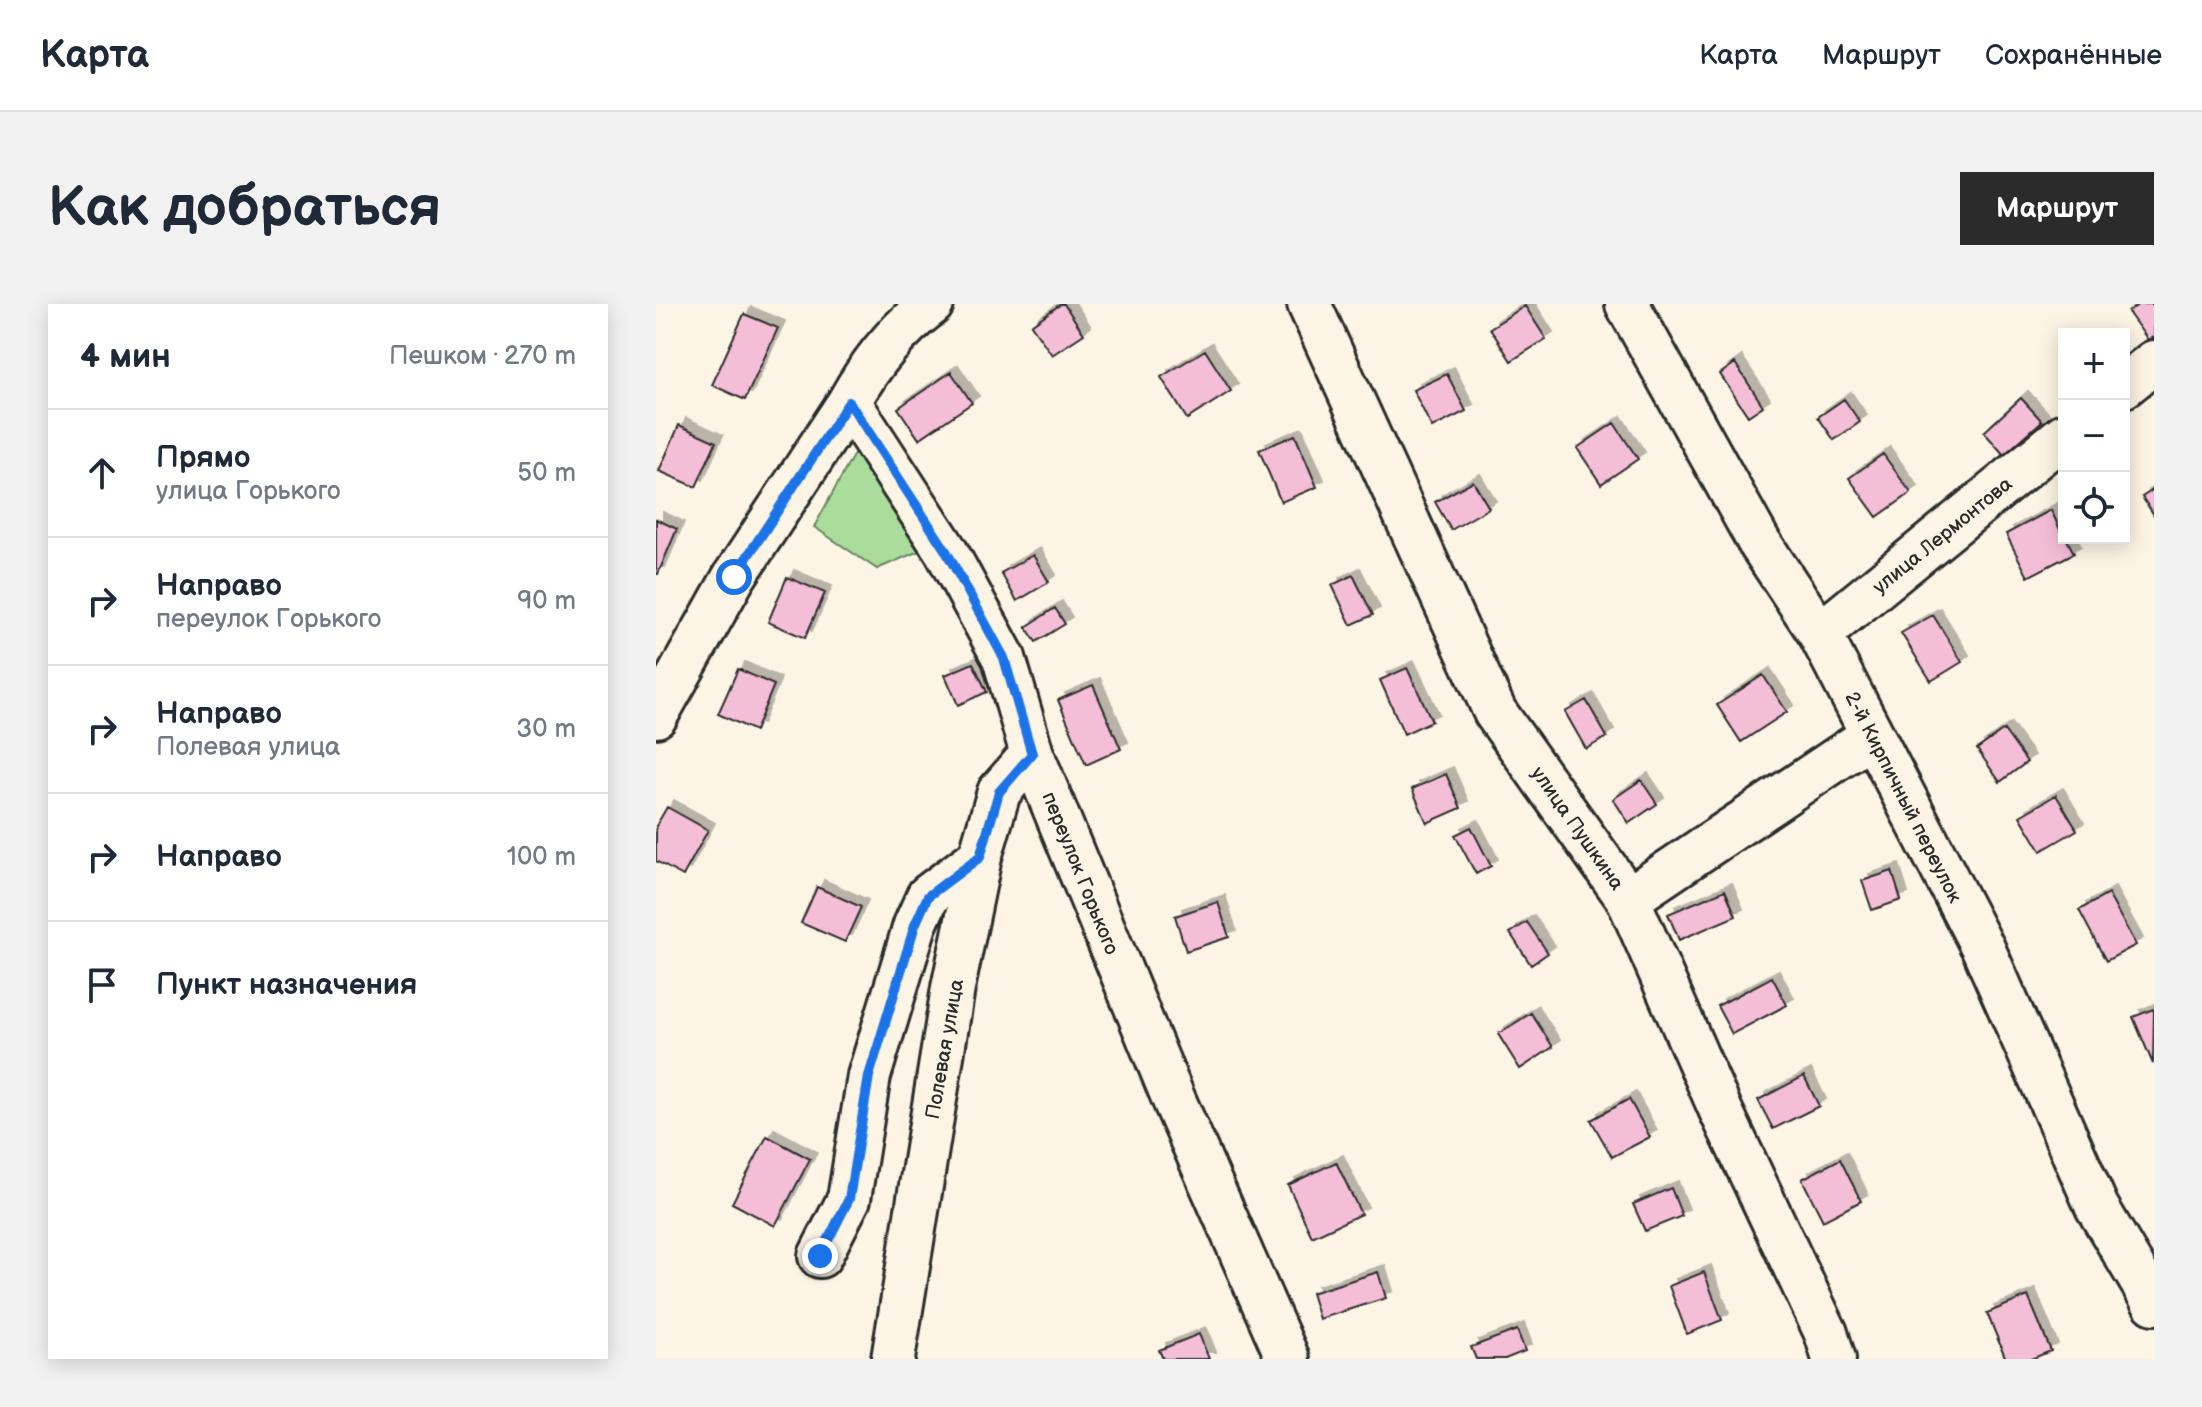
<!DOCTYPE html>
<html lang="ru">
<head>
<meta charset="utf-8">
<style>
  body { margin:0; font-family:"Balsamiq Sans",sans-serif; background:#f2f2f3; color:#1f2937 }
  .controls { position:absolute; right:24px; top:24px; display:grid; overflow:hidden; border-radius:0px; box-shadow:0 4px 20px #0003 }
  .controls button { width:72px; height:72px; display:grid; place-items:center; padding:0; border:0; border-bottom:2px solid #e0e1e3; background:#fff; color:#1f2937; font:40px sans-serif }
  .stop { position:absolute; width:24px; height:24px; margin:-18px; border:6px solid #1a73e8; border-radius:50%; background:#fff }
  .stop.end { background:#1a73e8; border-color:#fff; box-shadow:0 2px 8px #0008 }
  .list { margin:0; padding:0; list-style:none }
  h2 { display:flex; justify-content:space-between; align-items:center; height:104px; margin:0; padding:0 32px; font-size:34px }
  h2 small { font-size:26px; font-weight:400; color:#747a83 }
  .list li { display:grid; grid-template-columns:52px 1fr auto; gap:24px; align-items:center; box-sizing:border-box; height:128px; padding:0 32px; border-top:2px solid #e0e1e3 }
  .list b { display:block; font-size:30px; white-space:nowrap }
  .list p { margin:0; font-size:26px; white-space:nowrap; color:#747a83 }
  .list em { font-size:26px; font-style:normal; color:#747a83 }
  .icon { flex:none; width:44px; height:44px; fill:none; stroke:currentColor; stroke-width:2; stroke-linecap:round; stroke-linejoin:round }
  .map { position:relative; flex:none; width:1498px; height:1055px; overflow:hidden; border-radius:0px }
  header { display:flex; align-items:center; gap:48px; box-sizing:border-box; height:112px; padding:0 40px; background:#fff; border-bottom:2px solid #e0e1e3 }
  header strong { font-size:38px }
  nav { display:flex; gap:44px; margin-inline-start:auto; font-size:28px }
  .intro { display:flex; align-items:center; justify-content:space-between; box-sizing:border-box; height:192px; padding:0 48px }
  h1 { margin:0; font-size:56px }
  .button { padding:20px 36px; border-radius:0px; background:#2b2b2b; color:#fff; font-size:28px; font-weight:700 }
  main { display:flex; gap:48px; padding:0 48px }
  aside { flex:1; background:#fff; border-radius:0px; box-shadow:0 4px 20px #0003 }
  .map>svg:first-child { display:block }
</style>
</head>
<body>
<header>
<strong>Карта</strong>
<nav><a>Карта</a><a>Маршрут</a><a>Сохранённые</a></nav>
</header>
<div class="intro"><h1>Как добраться</h1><a class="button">Маршрут</a></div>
<main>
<aside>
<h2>4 мин<small>Пешком · 270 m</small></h2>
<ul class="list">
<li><svg class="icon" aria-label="ahead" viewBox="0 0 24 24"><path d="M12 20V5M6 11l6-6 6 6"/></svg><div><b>Прямо</b><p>улица Горького</p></div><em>50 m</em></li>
<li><svg class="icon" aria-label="right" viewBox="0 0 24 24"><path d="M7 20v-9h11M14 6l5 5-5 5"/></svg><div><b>Направо</b><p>переулок Горького</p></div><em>90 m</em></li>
<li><svg class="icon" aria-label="right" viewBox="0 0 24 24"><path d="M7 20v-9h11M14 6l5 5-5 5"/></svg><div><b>Направо</b><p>Полевая улица</p></div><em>30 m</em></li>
<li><svg class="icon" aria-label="right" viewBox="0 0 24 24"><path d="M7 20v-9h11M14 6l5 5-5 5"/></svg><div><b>Направо</b></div><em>100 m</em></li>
<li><svg class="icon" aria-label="arrive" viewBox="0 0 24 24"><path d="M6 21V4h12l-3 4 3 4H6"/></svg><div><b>Пункт назначения</b></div></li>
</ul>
</aside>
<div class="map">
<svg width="1498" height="1055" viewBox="0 0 1498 1055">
  <defs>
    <filter id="shadow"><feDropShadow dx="7" dy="-7" stdDeviation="0" flood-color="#0004"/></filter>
  </defs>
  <rect width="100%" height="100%" fill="#fcf5e5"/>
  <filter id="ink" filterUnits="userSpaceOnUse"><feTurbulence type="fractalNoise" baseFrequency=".0125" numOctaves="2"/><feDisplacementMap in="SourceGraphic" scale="16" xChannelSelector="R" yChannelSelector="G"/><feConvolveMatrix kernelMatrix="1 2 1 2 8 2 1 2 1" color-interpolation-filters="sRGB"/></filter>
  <g filter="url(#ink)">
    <!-- green -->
    <path fill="#aadc9c" stroke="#6a8464" stroke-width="2" d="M199,148l64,99 -42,18 -63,-42z"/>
    <!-- building -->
    <path fill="#f5bed7" stroke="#2b2b2b" stroke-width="2" filter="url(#shadow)" d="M405,0h3l20,30 -32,21 -21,-30z
      M1483,0h15v32l-6,4 -20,-28z
      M869,2l21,33 -35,22 -21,-33z
      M88,10l34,14 -33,72 -33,-15z
      M549,46l26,41 -44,28 -26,-42z
      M1079,59l28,43 -15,10 -28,-42z
      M295,68l21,31 -53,36 -21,-31z
      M791,70l19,37 -34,17 -19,-38z
      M1365,94l21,23 -38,34 -20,-23z
      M1188,95l16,23 -26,18 -16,-23z
      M958,119l24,36 -37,25 -24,-36z
      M23,121l37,17 -20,45 -37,-16z
      M639,131l22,52 -36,15 -22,-52z
      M1227,150l28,39 -34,24 -28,-39z
      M817,177l16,27 -38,22 -16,-28z
      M1498,185v26l-12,-18z
      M1395,206l13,28h2l8,15 -46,24 -22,-43z
      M0,215l21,10 -19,45h-2z
      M377,251l16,27 -32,19 -16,-28z
      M697,271l20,40 -22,10 -19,-40z
      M131,273l38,16 -20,45 -37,-16z
      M399,304l10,16 -29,18 -10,-15z
      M1277,311l29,47 -31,19 -30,-48z
      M317,359l14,29 -29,13 -13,-30z
      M751,364l25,53 -28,13 -24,-54z
      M82,365l36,16 -19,46 -37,-17z
      M1107,371l24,37 -46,30 -24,-37z
      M437,381l28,64 -35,16 -28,-65z
      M930,396l21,37 -21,12 -21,-37z
      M1348,426l23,32 -27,20 -23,-33z
      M790,470l15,34 -34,15 -15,-34z
      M985,476l16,24 -28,19 -16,-24z
      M1400,491l21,35 -36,21 -21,-35z
      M11,503l41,23 -25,46 -27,-15v-35z
      M815,523l20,39 -15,8 -21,-39z
      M1236,567l9,29 -29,10 -10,-29z
      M161,583l44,20 -16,35 -44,-19z
      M1069,586l11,26 -57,24 -11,-26z
      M1452,590l28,51 -30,16 -27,-51z
      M562,598l11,35 -43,14 -11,-35z
      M871,618l21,31 -17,12 -21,-32z
      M1116,673l15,28 -55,29 -15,-28z
      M1497,705l1,3 -1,52 -20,-47z
      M875,709l22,34 -33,22 -22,-35z
      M1148,772l15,30 -46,23 -15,-29z
      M973,795l21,38 -38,20 -21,-37z
      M111,832l43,23 -35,67 -43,-23z
      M1184,855l21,42 -38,20 -21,-42z
      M680,858l25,52 -49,23 -24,-52z
      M1015,884l11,28 -37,15 -12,-27z
      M722,968l8,26 -67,21 -8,-26z
      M1048,968l18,48 -35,14 -18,-48z
      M1372,992l23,55 -20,8h-25l-19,-46z
      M861,1026l8,21 -20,8h-29l-5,-12z
      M543,1030l10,25h-46l-4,-9z"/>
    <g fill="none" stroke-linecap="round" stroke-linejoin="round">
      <defs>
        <path id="minor" d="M653,0l186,408 133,187 93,212 105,222 8,26
          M971,0l132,238 61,92 163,314 114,259 57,96
          M1468,82l30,-24
          M193,98l97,149 58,107 28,96 142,346 114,259
          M1164,330l244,-199
          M0,412l78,-139 115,-175c21,-38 48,-72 83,-98
          M972,595l243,-163
          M164,952l29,-57 20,-123 46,-151 13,-29 52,-39
          M237,1055l60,-371 27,-131 19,-65 33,-38"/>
      </defs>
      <!-- minor casing -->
      <use href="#minor" stroke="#2b2b2b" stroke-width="48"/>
      <!-- minor -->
      <use href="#minor" stroke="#fcf5e5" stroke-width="42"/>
    </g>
  </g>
  <g fill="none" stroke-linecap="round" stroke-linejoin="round" filter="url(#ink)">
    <!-- route -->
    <path stroke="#1a73e8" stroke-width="10" d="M78,273l115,-175 97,149 58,107 28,96 -33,38 -19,65 -52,39 -13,29 -46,151 -20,123 -29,57"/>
  </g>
  <g text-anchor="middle" stroke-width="6" stroke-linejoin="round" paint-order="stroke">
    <!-- street labels -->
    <g font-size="20" fill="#2b2b2b" stroke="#fcf5e5">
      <text transform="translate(1286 231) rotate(-39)" y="7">улица Лермонтова</text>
      <text transform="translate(1248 493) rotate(63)" y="7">2-й Кирпичный переулок</text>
      <text transform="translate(922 524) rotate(55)" y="7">улица Пушкина</text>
      <text transform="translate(425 569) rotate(68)" y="7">переулок Горького</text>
      <text transform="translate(288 745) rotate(-80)" y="7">Полевая улица</text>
    </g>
  </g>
</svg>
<div class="controls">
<button>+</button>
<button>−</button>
<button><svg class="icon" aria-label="locate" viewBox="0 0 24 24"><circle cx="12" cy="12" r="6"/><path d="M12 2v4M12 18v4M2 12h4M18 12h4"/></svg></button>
</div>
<div class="stop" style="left:78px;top:273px"></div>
<div class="stop end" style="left:164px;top:952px"></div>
</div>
</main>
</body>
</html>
